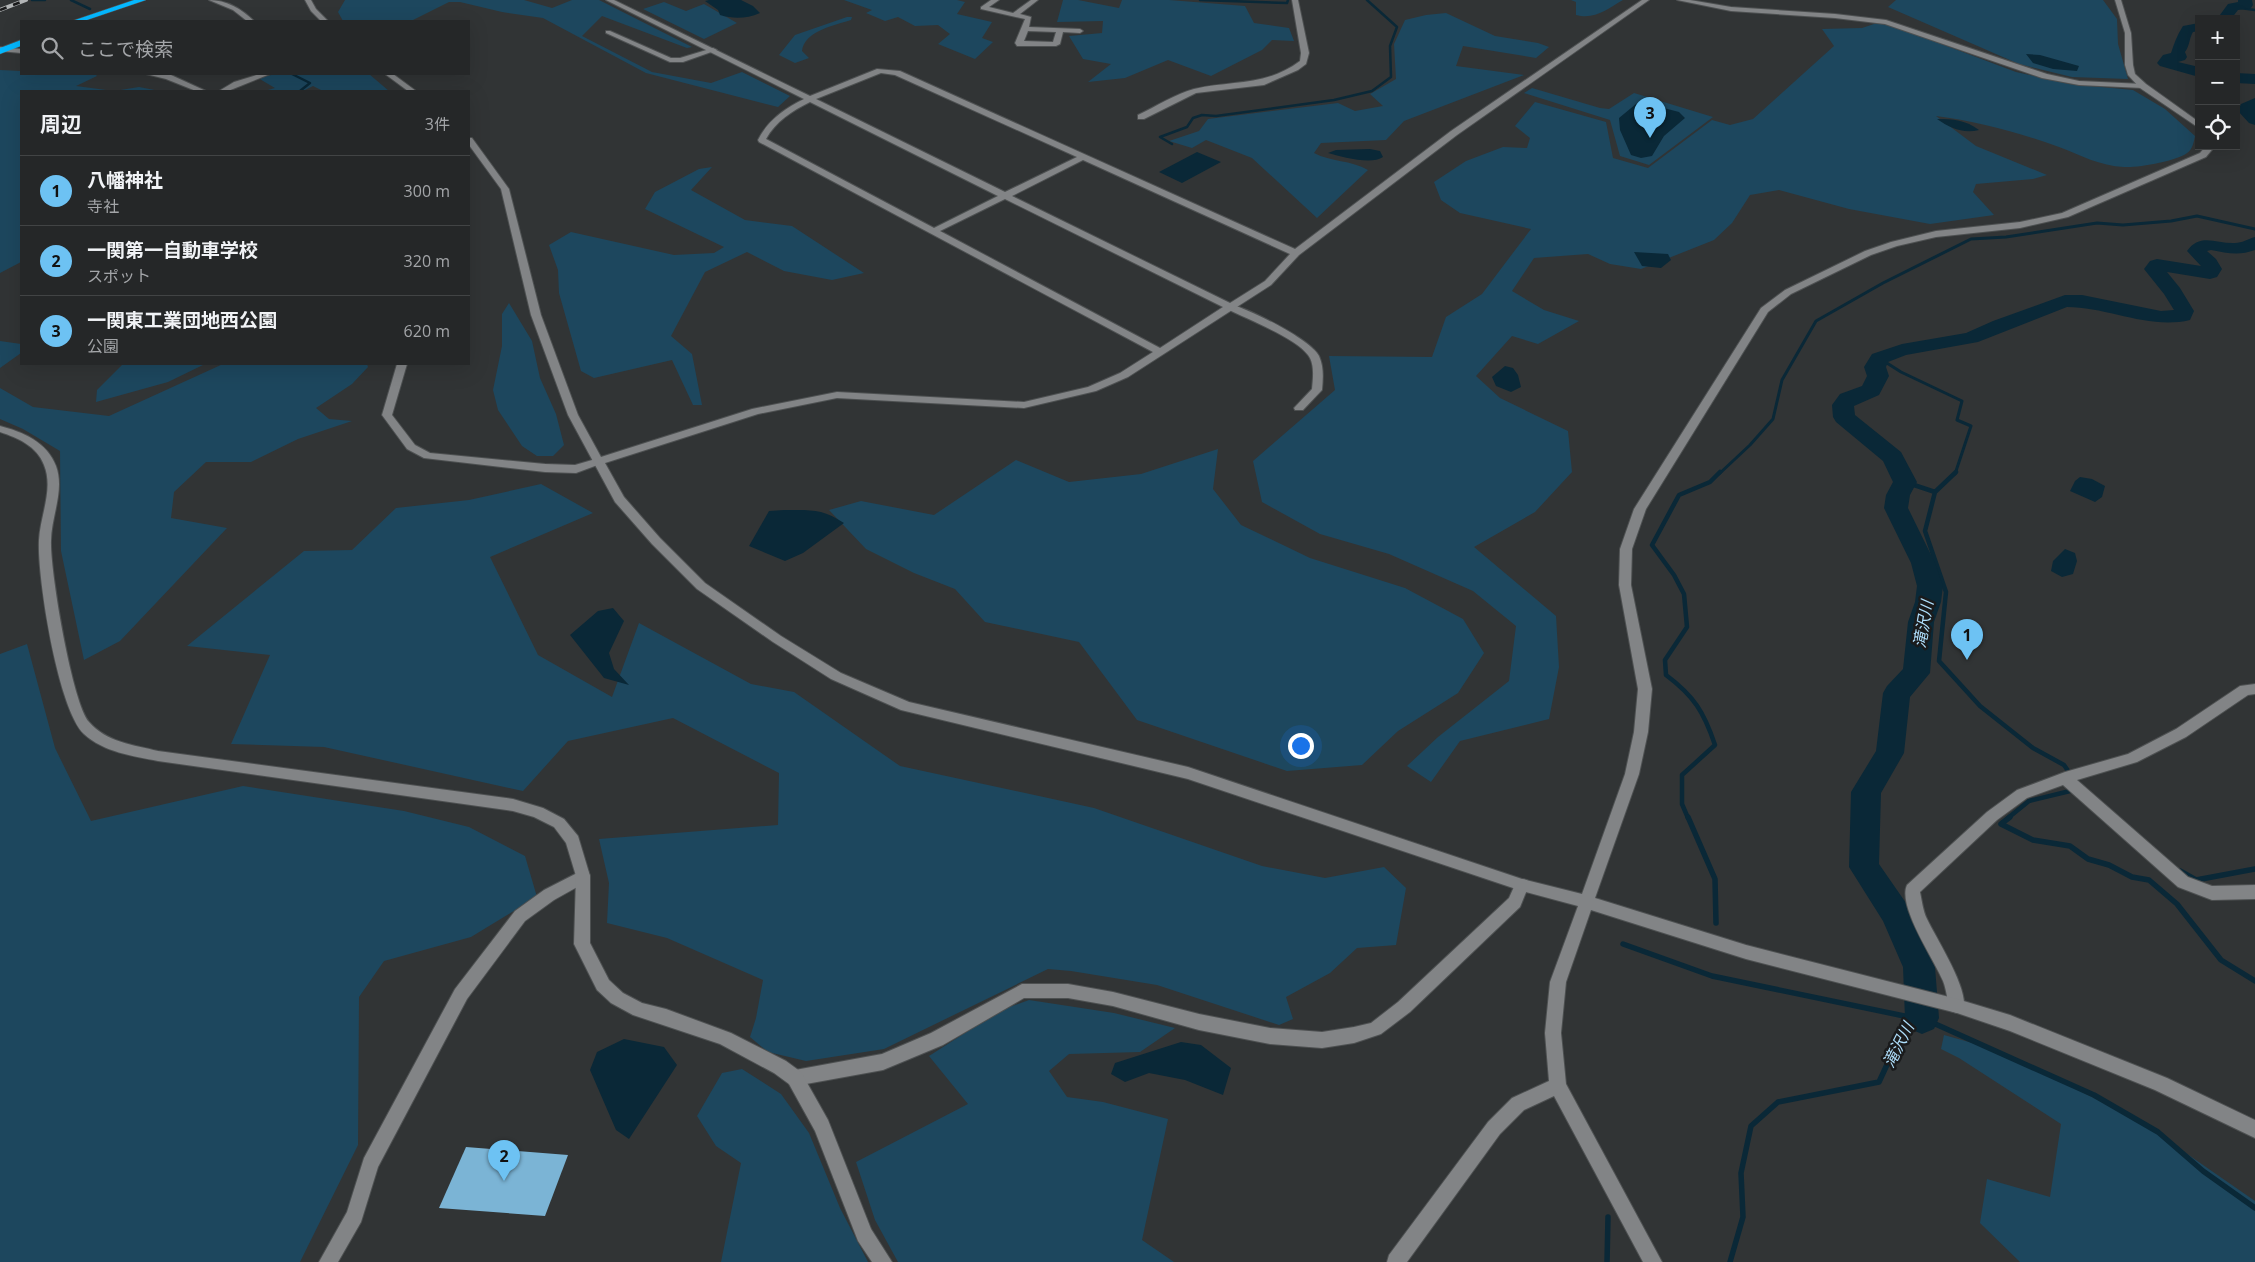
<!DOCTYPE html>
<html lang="ja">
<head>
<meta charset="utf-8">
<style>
  body { margin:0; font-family:"Open Sans","Noto Sans JP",sans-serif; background:#313334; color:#f1f3f6 }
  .controls { position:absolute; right:15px; top:15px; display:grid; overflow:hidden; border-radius:0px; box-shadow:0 5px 20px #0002 }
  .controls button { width:45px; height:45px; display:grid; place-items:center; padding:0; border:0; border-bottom:1px solid #424445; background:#252728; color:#f1f3f6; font:25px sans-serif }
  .you { position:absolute; left:1300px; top:745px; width:18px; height:18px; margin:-12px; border:4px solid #fff; border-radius:50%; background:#1a73e8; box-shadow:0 0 0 8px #1a73e833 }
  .badge { display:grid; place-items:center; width:32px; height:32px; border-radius:50%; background:#6dc2f3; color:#111; font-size:16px; font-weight:700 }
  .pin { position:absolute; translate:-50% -41px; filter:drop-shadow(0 1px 2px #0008) }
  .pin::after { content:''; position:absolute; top:26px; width:18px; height:15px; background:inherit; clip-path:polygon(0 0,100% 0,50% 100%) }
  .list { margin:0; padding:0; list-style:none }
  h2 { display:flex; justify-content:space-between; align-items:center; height:65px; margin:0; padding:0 20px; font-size:21px }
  h2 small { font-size:16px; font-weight:400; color:#a3a5a8 }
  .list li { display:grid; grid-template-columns:32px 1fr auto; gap:15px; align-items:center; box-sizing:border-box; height:70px; padding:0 20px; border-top:1px solid #424445 }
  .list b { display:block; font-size:19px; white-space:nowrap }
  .list p { margin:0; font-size:16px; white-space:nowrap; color:#a3a5a8 }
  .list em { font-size:16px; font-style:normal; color:#a3a5a8 }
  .icon { flex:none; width:28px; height:28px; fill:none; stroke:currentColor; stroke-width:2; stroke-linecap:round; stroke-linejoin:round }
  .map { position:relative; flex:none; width:2255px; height:1262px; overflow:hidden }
  .search { position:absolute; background:#252728; box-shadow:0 5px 20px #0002; left:20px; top:20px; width:450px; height:55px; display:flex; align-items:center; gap:12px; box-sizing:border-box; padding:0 18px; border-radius:0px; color:#a3a5a8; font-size:19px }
  .panel { position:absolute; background:#252728; box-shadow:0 5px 20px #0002; left:20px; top:90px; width:450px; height:275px; border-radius:0px }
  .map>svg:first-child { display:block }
</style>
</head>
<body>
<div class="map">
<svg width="2255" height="1262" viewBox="0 0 2255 1262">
  <rect width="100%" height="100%" fill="#313435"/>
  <!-- green -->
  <path fill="#1d475e" d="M345,0h179l28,8 20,-8h27l93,47 -5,1 -85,-32 -20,20 70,36 59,11 31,-11 48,24 -12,11 -132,-34 -103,-55 -41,-6 -42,-10h-11l-38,19h-68l-5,-9z
    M844,0h113l8,2 -8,12 35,8 -10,16 11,4 -18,17 -37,-15 12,-10 -12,-9 -23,1 -17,-9 -13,4 -19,-8 6,-3z
    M1063,0h15l41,8 3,-8h47l76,6 9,17 35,5 5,13 -22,-1 -10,10 -51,26 -43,-16 -43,18 -37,4 23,-18 -28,-5 -14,-23 33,-3 1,-12 -46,1z
    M1571,0h52c-16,9 -28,20 -47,15v-13z
    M1896,0h207l14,19 1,25 10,35 -56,-2 -53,-13 -131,-57z
    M664,2l22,9 18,-7 33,19 -33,16 -61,-30z
    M1446,13l49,23 43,7 11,4 -13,11 -73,-12 -7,20 68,9 -120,46 -18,19 -65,3 -7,10c17,9 37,7 54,17l-51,48 -65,-60 -46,-18 -14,8 -23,-7 30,-10 9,-12 130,-16 17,8 28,-5 -13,-12 26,-15 -2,-35 11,-24 21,-5z
    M847,17h5l-1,3c-16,5 -47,11 -49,31l7,7 -14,5 -16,-8 16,-20z
    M1877,23l19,4 120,45 53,12 64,6 32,19 30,27c-1,6 -3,14 -8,17 -10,8 -49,15 -63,14 -24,-1 -44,-12 -65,-20 -39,-14 -82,-26 -123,-31l40,30 71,29 -14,4 -57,5 -3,8 21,23 -64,9 -81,-15 -70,-19 -29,5 -18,28 -18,17 -73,29 -31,-5 -22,-10 -54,4 -22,33 32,19 35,11 -41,23 -26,-8 -36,40 24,22 68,33 4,41 -37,40 -61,35 82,69 3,51 -10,52 -89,22 -29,41 -24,-16 31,-29 71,-56 7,-55 -43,-35 -84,-37 -69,-20 -58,-32 -9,-41 82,-71 -6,-34 103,1 14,-40 36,-23 49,-65 -71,-16 -19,-13 -7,-18 32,-21 37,-14 24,1 3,-10 -15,-12 20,-24 71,20 7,36 35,10 64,-48 18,5 23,-6 81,-73 -12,-17 40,-1z
    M0,70l21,1v3h74l2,2 -21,10 38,5 25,-4 21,4h-139v171l-21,11z
    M276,74h93l20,17h-66l-10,-5 -10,5h-39l11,-3 -17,-10z
    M1532,88l68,20 9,1 25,-16 79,24 -64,48 -29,-9 -10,-36 -86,-27z
    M712,167l-21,23 54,30 47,6 72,47 -32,7 -48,-9 -37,-19 -42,20 -34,64 21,18 10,51h-9l-21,-45 -78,18 -13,-7 -22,-78 -1,-23 -9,-25 22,-13 103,23 40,-2 10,-6 -79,-38 10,-17 44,-23z
    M509,303l23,38 8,37 16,36 8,31 -11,11h-16l-15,-10 -24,-36 -5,-20 9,-44v-32z
    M0,341l21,3v9l-21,15z
    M123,364h82l-37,18 -72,20 1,-12z
    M223,364h144l1,3 -16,17 -36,24 13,11 23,2 -54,18 -47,23h-45l-32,30 -3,26 56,10 -107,113 -36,19 -23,-109 -1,-100 -37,-22 -23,-10v-31l33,19 76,9z
    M1218,449l-5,40 28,36 69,33 95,30 58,31 21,34 -26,40 -60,38 -36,34 -75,6 -150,-51 -58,-78 -94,-20 -30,-33 -41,-16 -48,-24 -37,-39 32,-9 73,14 82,-55 53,22 72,-8z
    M541,484l52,29 -103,44 48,98 74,42 27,-74 112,61 43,8 106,74 194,42 168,58 63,12 59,-11 22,21 -10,57 -39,3 -27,25 -44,24 7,22 -14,6 -122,-40 -86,-14 -23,-2 -164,80 -78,12 -38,-9 -18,-15 6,-19 7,-38 -96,-42 -60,-15 2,-40 -10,-44 179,-14 1,-52 -106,-55 -105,23 -45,50 -199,-44 -93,-3 39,-89 -83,-9 117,-95 48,-1 44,-42 73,-8z
    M27,644l28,104 36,73 152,-35 161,25 65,16 56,29 12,41 -66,40 -87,24 -25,36 -1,148 -58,117h-300v-608z
    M1029,1000l85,13 61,15 -35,24 -71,2 -20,17 18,26 36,5 65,17 -26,121 32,22h-276l-23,-42 -19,-58 112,-58 -39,-48 72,-46z
    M1944,1035l57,16 140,71 114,79v61h-235l-40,-39 7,-44 63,18 11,-73 -102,-66 -18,-9z
    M742,1069l39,25 28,39 31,75 28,54h-147l20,-99 -25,-17 -19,-30 25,-43z"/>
  <!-- water -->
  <path fill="#0a2837" d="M709,0h32l12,6 7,7c-14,6 -27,6 -40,2l-2,-5 -13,-9z
    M2026,54l14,1 39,11 -2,5 -24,-2 -20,-6z
    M1641,102l38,10 6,6 -21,18 -12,20 -11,2 -10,-3 -11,-25 -1,-12 17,-14z
    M1937,119c16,0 29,1 42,11 -16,4 -29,-2 -42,-11z
    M1370,149l10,2 3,6c-11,8 -42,0 -55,-4l8,-3z
    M1197,152l24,10 -39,21 -23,-11z
    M1634,252l34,2 3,6 -10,8 -19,-2z
    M1505,366l8,2 5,7 3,12 -10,5 -15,-6 -4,-9z
    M2080,477l12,2 13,7 -3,11 -7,5 -25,-11 5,-10z
    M784,510c25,0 38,-2 60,13l-41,30 -18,8 -36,-15 20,-35z
    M2065,549l10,4 2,8 -4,13 -11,3 -11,-6 2,-10z
    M613,608l11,13 -15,32 5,16 15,16 -25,-7 -34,-43 28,-24z
    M624,1039l40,8 13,18 -48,74 -13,-9 -26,-60 7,-18z
    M1181,1042l20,3 30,23 -8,27 -38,-15 -36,-7 -24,9 -14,-8 4,-11z"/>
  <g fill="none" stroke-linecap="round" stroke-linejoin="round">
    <!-- stream-far3 -->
    <path stroke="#0a2837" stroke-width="2.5" d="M32,0h13
      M71,0l19,9
      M1200,0l87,3 1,-3
      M2233,7l22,3
      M292,74l18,9 -10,8
      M1172,144l-12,-7 27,-10 6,-9 9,-3 14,1 118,-16 38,-9 19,-14 -1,-31 7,-19 -30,-27"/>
    <!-- stream-far2 -->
    <path stroke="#0a2837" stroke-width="3" d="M1879,358l22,14 61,29 -5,19 14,6 -16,48
      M1719,474l31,-29 23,-26 9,-39 34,-59 67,-38 88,-44 35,-2 91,-14 26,2 48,-4 26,-5 58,13"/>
    <!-- stream-far1 -->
    <path stroke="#0a2837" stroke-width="4.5" d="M1956,472l-21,20 -10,39 21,61 -7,69 41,45 53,42 31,17 7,10
      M1905,482l30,10
      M1688,818l-6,-14v-29l33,-30c-11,-33 -21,-49 -49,-70l-1,-15 22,-33 -3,-33 -10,-19 -22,-30 27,-50 31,-13 10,-10
      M2008,818l21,-17 41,-10 3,-3"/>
    <!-- stream -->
    <path stroke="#0a2837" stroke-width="5.5" d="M1688,817l27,62 1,44
      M2010,817l-9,7 32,16 37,6 18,13 21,6 23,12 17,3 28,24 44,56 34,21
      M2180,871l16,9 59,-11
      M1623,944l89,32 197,41
      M1607,1262l1,-45
      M1730,1262l13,-45 -2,-44 10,-47 27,-24 101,-20 30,-65 13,1 172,77 64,37 45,39 52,37"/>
    <!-- river -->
    <path fill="#0a2837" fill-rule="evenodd" d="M2238,0h14l1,5 -2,3 -13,2 -7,9h-14l11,-15 10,-2z
      M2199,23v8l-6,1c-4,7 -3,13 -8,20l2,5 -2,3 -7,2 21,5v10l-39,-11 -3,-3 6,-8 8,-2c3,-9 6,-18 12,-27z
      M2236,73l19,1v10l-19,-1z
      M2255,98v27l-6,-2 -11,-12 3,-7z
      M2255,237v13c-16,6 -28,3 -44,0l-4,1 9,8 6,10 -5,8 -7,2 -43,-7 13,16 14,23 -4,9c-41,10 -82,-13 -123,-13l-89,35 -72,13 -18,7 -2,5 3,9 -10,19 -25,11 1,9 46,37 16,30 -7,13 -2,13 27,55 8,23 -2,16 -7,20 -4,51 -20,24 -6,56 -23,40 -2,71 27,39 29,64 4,51 -5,11 -12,5 -12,-5 -5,-11 -2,-51 -20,-46 -34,-54 2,-75 25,-41 7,-58 4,-7 16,-17 5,-47 7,-20 2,-16 -6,-23 -27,-55 2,-13 7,-13 -10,-21 -47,-39 -3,-5 -1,-12 8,-11 22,-8 5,-10 -3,-9 8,-13 30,-10 64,-11 27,-12 72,-26h17l79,16 13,-1 -10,-16 -20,-25 6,-8 7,-2 44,7 -14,-15c13,-19 30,-7 48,-8 7,0 13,-4 20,-6z"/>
  </g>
  <!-- building -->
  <path fill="#7bb4d5" d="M466,1147l102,8 -23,61 -106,-8z"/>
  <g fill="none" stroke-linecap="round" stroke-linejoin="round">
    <defs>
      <path id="street" d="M209,0c17,0 33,9 45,21h-7l-14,-11z
        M991,0h8l-10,7 24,6 18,-13h7l-18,14 11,3 -2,10 51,2 3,2 -3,2 -17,-1 -3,12 -4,2h-39l-2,-3 10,-24 -44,-10v-2zM1028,31l28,1 -3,10 -29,-1z
        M1292,0h6l11,53 -3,11 -8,6 -34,15 -68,8 -52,26h-6v-4c17,-8 39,-22 56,-26 38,-9 71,-2 106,-28l1,-8z
        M1677,0h13l41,7 104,7 51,6 161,54 32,7 64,3 4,2 -4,2 -64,-3 -37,-7 -157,-54 -50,-6 -104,-7z
        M606,31h4l61,27h9l33,-10 4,2 -34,12h-13l-64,-29z
        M0,47l21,2v4l-21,-2z
        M146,74l25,1 35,16h-10l-30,-12z
        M260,74h10l-42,17h-9l15,-9z
        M1230,304c19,5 80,35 89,52 5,11 4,23 3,34l-19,20h-8l-1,-2 18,-19c1,-11 3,-25 -4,-34 -12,-17 -61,-36 -81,-46l-2,-2z
        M397,364h10l-15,51 23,30 15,8 115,11 30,1 24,-7 5,3 -1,2 -27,10 -31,-1 -121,-14 -17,-9 -25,-34z
        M2255,684v10l-7,1 -62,42 -49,25 -60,18 111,97 24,9 43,-1v14l-43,1 -34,-13 -115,-102 -36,13 -30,22 -77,72c2,9 3,19 7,27 9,19 44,73 36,92l-6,2 -6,-2c-4,-9 -4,-20 -8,-30 -8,-20 -46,-75 -36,-96l80,-73 30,-22 48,-18 63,-18 48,-25 64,-43z
        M583,870l5,1 2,5 -2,5 -34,19 -29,21 -58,78 -89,168 -17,55 -23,40h-19l28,-50 17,-54 91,-169 60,-78 29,-21z
        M1522,879l5,1 2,5 -9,22 -110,105 -29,22 -27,9 -32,5 -52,-4 -71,-14 -86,-24 -45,-8h-44l-81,47 -60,25 -88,16 -6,-2 -2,-6 2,-6 6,-2 87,-16 49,-21 91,-49h46l45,8 86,22 71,14 52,4 32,-5 17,-4 27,-21 111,-104 8,-18z"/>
      <path id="secondary" d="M305,0h6l5,9 12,12h-7l-10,-10z
        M606,0h8l196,96 67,-27 23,2 395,178 156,-118 191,-131h7l-192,135 -158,120 -28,30 -143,92 -32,14 -72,17 -187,-10 -79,16 -153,49 19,34 36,41 45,45 76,53 60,37 68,29 279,65 334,112 60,15 43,-120 9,-42 4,-43 -19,-104 1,-36 14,-40 127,-201 24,-18 80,-39 26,-9 45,-11 84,-9 42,-9 138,-60 6,-7h9l-9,11 -138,60 -48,11 -84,9 -39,9 -26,9 -80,39 -23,18 -122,197 -14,40 -1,36 21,104 -4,43 -9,42 -44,124 151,47 211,54 53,16 157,63 88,42v18l-100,-48 -145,-59 -53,-18 -211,-54 -155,-49 -25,72 -5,51 5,51 96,178h-19l-89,-166 -30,14 -24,24 -93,128h-20l2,-7 99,-133 24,-24 37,-17 -4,-48 5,-51 28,-76 -56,-15 -334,-112 -287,-69 -70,-31 -58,-37 -76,-53 -45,-45 -37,-42 -47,-87 -37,-100 -30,-126 -32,-44v-7h3l37,51 32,126 37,100 23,42 151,-48 85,-17 187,10 64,-15 32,-14 33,-21 -394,-210 -1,-2c10,-20 26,-31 46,-41zM881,73l14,2 182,82 -72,35 -189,-93zM810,102l188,94 -64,32 -168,-89c10,-18 26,-28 44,-37zM1083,160l207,94 -25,27 -35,22 -218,-107zM1005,199l218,108 -63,41 -220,-117z
        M2115,0h6l10,33 2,32 2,9 11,10 53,38v6l-59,-40 -12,-13 -3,-10v-32z
        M385,74h8l23,17h-8z
        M0,426c23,6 47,16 56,40 9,24 -5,51 -5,75 -1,30 21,161 38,181 17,20 45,23 69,29l355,48 30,9 21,11 14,17 12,40v67l19,37 14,13 19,10 24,6 65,24 55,28 15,11 27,48 43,109 21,33h-20l-14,-21 -43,-110 -26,-47 -15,-11 -54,-29 -87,-29 -22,-12 -14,-13 -23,-46 2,-68 -10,-33 -12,-16 -20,-10 -21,-6 -355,-50c-25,-5 -55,-9 -74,-27 -26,-25 -47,-157 -45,-194 1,-24 15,-51 5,-75 -7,-19 -26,-27 -44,-33z"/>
      <path id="highway" d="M134,0h12l-62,21h-12z
        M21,40v6l-21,8v-6z"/>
    </defs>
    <!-- street casing -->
    <use href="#street" stroke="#4d5051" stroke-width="2"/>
    <!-- secondary casing -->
    <use href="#secondary" stroke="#4d5051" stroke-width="2"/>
    <!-- highway casing -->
    <use href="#highway" stroke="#4d5051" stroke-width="1"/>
    <!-- street -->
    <use href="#street" fill="#828486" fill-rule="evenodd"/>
    <!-- secondary -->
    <use href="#secondary" fill="#828486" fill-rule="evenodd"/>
    <!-- highway -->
    <use href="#highway" fill="#04b8ff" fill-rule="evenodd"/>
    <defs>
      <path id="rail" d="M0,10l26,-10"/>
    </defs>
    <!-- rail casing -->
    <use href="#rail" stroke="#b2b5b6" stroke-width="4"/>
    <!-- rail -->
    <use href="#rail" stroke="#1a1b1c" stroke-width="2.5" stroke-dasharray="7" stroke-linecap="butt"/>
  </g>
  <g text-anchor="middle" stroke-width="5" stroke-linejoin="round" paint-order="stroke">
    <!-- water labels -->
    <g font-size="16" font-style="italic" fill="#aedefb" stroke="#1a1b1c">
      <text transform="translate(1923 624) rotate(-80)" y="6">滝沢川</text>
      <text transform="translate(1898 1045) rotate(-63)" y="6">滝沢川</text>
    </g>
  </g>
</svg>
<div class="controls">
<button>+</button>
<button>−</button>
<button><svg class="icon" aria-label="locate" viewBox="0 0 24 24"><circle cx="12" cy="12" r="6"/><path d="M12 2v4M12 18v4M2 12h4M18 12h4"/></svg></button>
</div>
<div class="you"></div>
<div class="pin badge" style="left:1967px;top:660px">1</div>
<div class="pin badge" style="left:504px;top:1181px">2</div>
<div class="pin badge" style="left:1650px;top:138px">3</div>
<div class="search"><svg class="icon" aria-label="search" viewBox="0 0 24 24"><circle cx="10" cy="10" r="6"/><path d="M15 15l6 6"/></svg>ここで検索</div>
<section class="panel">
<h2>周辺<small>3件</small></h2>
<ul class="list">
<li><span class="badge">1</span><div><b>八幡神社</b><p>寺社</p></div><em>300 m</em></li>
<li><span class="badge">2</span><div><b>一関第一自動車学校</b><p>スポット</p></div><em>320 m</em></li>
<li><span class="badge">3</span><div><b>一関東工業団地西公園</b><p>公園</p></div><em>620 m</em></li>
</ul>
</section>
</div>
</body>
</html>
